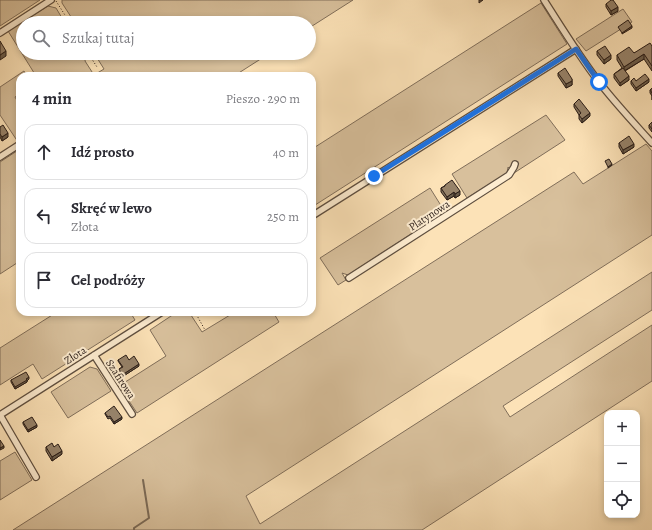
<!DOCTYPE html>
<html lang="pl">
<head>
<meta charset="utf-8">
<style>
  body { margin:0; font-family:Alegreya,serif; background:#f7f7f7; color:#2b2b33 }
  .controls { position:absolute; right:12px; bottom:12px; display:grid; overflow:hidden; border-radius:8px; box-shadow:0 2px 6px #0003 }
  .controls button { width:36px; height:36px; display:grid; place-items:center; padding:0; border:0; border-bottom:1px solid #e1e1e2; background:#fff; color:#2b2b33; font:20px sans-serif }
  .stop { position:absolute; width:12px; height:12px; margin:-9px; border:3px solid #1a73e8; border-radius:50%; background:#fff }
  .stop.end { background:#1a73e8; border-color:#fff; box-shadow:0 1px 4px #0008 }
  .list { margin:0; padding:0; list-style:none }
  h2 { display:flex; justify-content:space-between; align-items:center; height:52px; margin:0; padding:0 16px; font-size:17px }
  h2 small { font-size:13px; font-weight:400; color:#7c7c81 }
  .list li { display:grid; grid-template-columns:26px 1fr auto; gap:12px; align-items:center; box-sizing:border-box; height:56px; margin:0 8px 8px; padding:0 8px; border:1px solid #e1e1e2; border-radius:12px }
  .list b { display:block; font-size:15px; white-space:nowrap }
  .list p { margin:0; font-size:13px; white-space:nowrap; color:#7c7c81 }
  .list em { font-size:13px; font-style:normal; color:#7c7c81 }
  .icon { flex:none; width:22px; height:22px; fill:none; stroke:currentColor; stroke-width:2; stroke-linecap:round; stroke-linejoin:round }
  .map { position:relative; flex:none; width:652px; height:530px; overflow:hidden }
  .search { position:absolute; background:#fff; box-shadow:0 2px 6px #0003; left:16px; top:16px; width:300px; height:44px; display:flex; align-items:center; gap:10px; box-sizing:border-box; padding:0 14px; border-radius:22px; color:#7c7c81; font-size:15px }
  .panel { position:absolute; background:#fff; box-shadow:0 2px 6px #0003; left:16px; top:72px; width:300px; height:244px; border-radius:12px }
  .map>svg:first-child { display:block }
</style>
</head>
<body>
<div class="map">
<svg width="652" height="530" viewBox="0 0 652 530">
  <rect width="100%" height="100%" fill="#fce2b7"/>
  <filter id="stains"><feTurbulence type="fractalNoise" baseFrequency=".005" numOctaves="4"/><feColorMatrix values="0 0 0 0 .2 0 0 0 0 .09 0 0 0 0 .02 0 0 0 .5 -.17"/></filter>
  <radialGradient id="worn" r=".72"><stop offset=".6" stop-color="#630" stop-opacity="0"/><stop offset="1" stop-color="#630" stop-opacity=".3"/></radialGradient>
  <!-- green -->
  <path fill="#d8c09c" stroke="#806e5a" d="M0,0h40l-40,26z
    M62,0h291l-44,28v-5h-234l-13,-20z
    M541,3l26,41 -255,163v-58z
    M48,6l8,2 9,15h-42v30h61l2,2 -1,6 9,14 10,-6 -10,-16h176l-36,23h-198l-28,-45z
    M623,9l9,13 -46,29 -10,-12z
    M24,71l3,5h-7v17l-5,4 5,9v35l-2,1 -18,-27v-28z
    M546,115l19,25 -51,33 -6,-6 -1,6 -40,25 -15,-24z
    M646,144l6,7v84l-406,261 14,28 392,-252v38l-149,96 7,11 142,-92v56l-230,149h-409l561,-358 9,12z
    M20,149v112l-20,13v-112z
    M430,188l15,24 -97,63 -6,-2 4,7 -8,5 -18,-27z
    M57,312h73l5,8 -93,59 -9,-15 -33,21v-37z
    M177,312h12l13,20 33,-20h38l6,10 -142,91 -18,-27 47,-30 -16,-26z
    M90,367l7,2 14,22 -43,27 -17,-26z
    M15,452l17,28 -32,20v-39z"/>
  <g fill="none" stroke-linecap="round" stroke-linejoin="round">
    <!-- stream -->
    <path stroke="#7c6b57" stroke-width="2" d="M134,530v-2l15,-10 -6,-38"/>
    <defs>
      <path id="street" d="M544,0c18,28 35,56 55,82 17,22 35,41 53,61
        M0,33l51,-33
        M0,157l20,-13
        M312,216l264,-167
        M349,278l160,-103 5,-8 1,-3
        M94,355l38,59
        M0,415l162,-103
        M0,415l36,62"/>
    </defs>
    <!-- street casing -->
    <use href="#street" stroke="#5e4e3f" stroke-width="8"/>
    <!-- path -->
    <path stroke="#291c17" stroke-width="1" stroke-dasharray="1 2" stroke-linecap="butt" d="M56,1l14,22
      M88,53l9,14
      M195,312l10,18"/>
    <!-- street -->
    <use href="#street" stroke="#fdecd0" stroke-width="5.5"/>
  </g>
  <!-- wall -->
  <path fill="#82715b" stroke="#291c17" d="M606,4l12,7 -7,4 -5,-8z
    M652,46v25l-8,-12 -19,12 4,9 -9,6 -6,-8v-4l8,-6 -5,-8v-5l17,-2z
    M597,51l14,8 -7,5 -7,-9z
    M558,73l14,6v6l-6,3 -8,-12z
    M631,81l18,1 -13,9 -5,-7z
    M652,88v12v-4l-2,-3v-3z
    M574,104l16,12 -8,7 -3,-4v-4l-5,-8z
    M652,122v10l-3,-4v-3z
    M0,127l8,10 -6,4 -2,-4z
    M619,143l15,4 -11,7 -4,-7z
    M445,185l15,10 -5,3 -1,-2 -7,4 -6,-8v-4l4,-2z
    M118,360h11l10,6 -17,11 -3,-6v-2l3,-2 -4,-6z
    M29,379l-2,2v1l-12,7 -4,-7v-2z
    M105,413l17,6 -8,5 -4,-6 -2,1 -3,-5z
    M23,422l14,5 -9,5 -5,-8z
    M46,447h8l8,7 -10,7 -6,-10z"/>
  <!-- shaded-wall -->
  <path fill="#6a5c4a" stroke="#291c17" d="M479,0h4l-4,3z
    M618,7v4l-7,4v-4z
    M632,26v2l-10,6v-1z
    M6,51v5l-6,4v-5z
    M644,54v5l-20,12v-4z
    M611,55v4l-7,5v-4z
    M629,76v4l-9,6v-3z
    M649,79v3l-13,9v-3z
    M572,81v4l-6,3v-4z
    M590,113v3l-8,7v-4z
    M8,133v4l-6,4v-4z
    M634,144v3l-11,7v-4z
    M612,164v1l-4,3v-1z
    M460,191v4l-5,3v-4z
    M454,192v4l-7,4v-3z
    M139,364v2l-17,11v-2z
    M29,377v2l-2,2v1l-12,7v-2z
    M122,417v2l-8,5v-2z
    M37,425v2l-9,5v-2z
    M4,446v2l-4,2v-2z
    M62,451v3l-10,7v-4z"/>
  <!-- building -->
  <path fill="#97836a" stroke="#291c17" d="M611,0h2l5,7 -7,4 -5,-7z
    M628,20l4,6 -10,7 -4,-6z
    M0,41l6,10 -6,4z
    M650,43l2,3v20l-8,-12 -20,13 -7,-12 12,-8 5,6z
    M605,46l6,9 -7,5 -7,-9z
    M565,68l7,11v2l-6,3 -8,-11z
    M623,68l6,8 -9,7 -6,-9z
    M645,74l4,5 -13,9 -5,-7 3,-3 2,3z
    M652,88v5l-2,-3z
    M579,99l11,14 -8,6 -3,-4 2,-2 -7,-9z
    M652,122v7l-3,-4z
    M3,125l5,8 -6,4 -2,-3v-7z
    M629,136l5,8 -11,6 -4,-7z
    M609,159l3,5 -4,3 -3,-6z
    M452,180l8,11 -5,3 -1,-2 -7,5 -6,-9 4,-2v-1z
    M126,355l3,5 5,-4 5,8 -17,11 -3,-6 4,-2 -5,-7z
    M26,372l3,5 -3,2 1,1 -12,7 -4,-7z
    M114,406l8,11 -8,5 -4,-6 -2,1 -3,-4z
    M32,417l5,8 -9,5 -5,-8z
    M0,440l4,6 -4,2z
    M52,443l2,4 4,-3 4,7 -10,6 -6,-10z"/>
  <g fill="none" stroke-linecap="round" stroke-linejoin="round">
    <!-- route -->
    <path stroke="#1a73e8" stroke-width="5" d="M374,176l202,-127 23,33"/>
  </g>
  <g text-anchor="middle" stroke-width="4" stroke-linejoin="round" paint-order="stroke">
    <!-- street labels -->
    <g font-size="11" fill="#291c17" stroke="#fdecd0">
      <text transform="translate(429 215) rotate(-33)" y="4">Platynowa</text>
      <text transform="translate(75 355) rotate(-33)" y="4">Złota</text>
      <text transform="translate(121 379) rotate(57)" y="4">Szafirowa</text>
    </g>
  </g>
  <rect width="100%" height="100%" filter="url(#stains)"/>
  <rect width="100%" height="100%" fill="url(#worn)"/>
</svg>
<div class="controls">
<button>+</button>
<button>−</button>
<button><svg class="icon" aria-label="locate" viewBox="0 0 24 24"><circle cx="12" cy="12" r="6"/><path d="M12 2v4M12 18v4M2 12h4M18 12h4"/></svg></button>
</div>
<div class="stop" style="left:599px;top:82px"></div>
<div class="stop end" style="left:374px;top:176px"></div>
<div class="search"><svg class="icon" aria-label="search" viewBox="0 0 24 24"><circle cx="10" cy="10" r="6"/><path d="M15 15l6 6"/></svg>Szukaj tutaj</div>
<section class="panel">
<h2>4 min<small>Pieszo · 290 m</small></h2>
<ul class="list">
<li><svg class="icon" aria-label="ahead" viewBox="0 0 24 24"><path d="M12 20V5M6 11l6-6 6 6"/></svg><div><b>Idź prosto</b></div><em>40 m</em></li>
<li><svg class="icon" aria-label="left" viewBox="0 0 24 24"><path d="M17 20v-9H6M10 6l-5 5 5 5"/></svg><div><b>Skręć w lewo</b><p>Złota</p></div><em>250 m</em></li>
<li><svg class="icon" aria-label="arrive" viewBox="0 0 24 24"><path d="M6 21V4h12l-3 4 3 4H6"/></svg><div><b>Cel podróży</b></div></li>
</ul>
</section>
</div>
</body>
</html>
